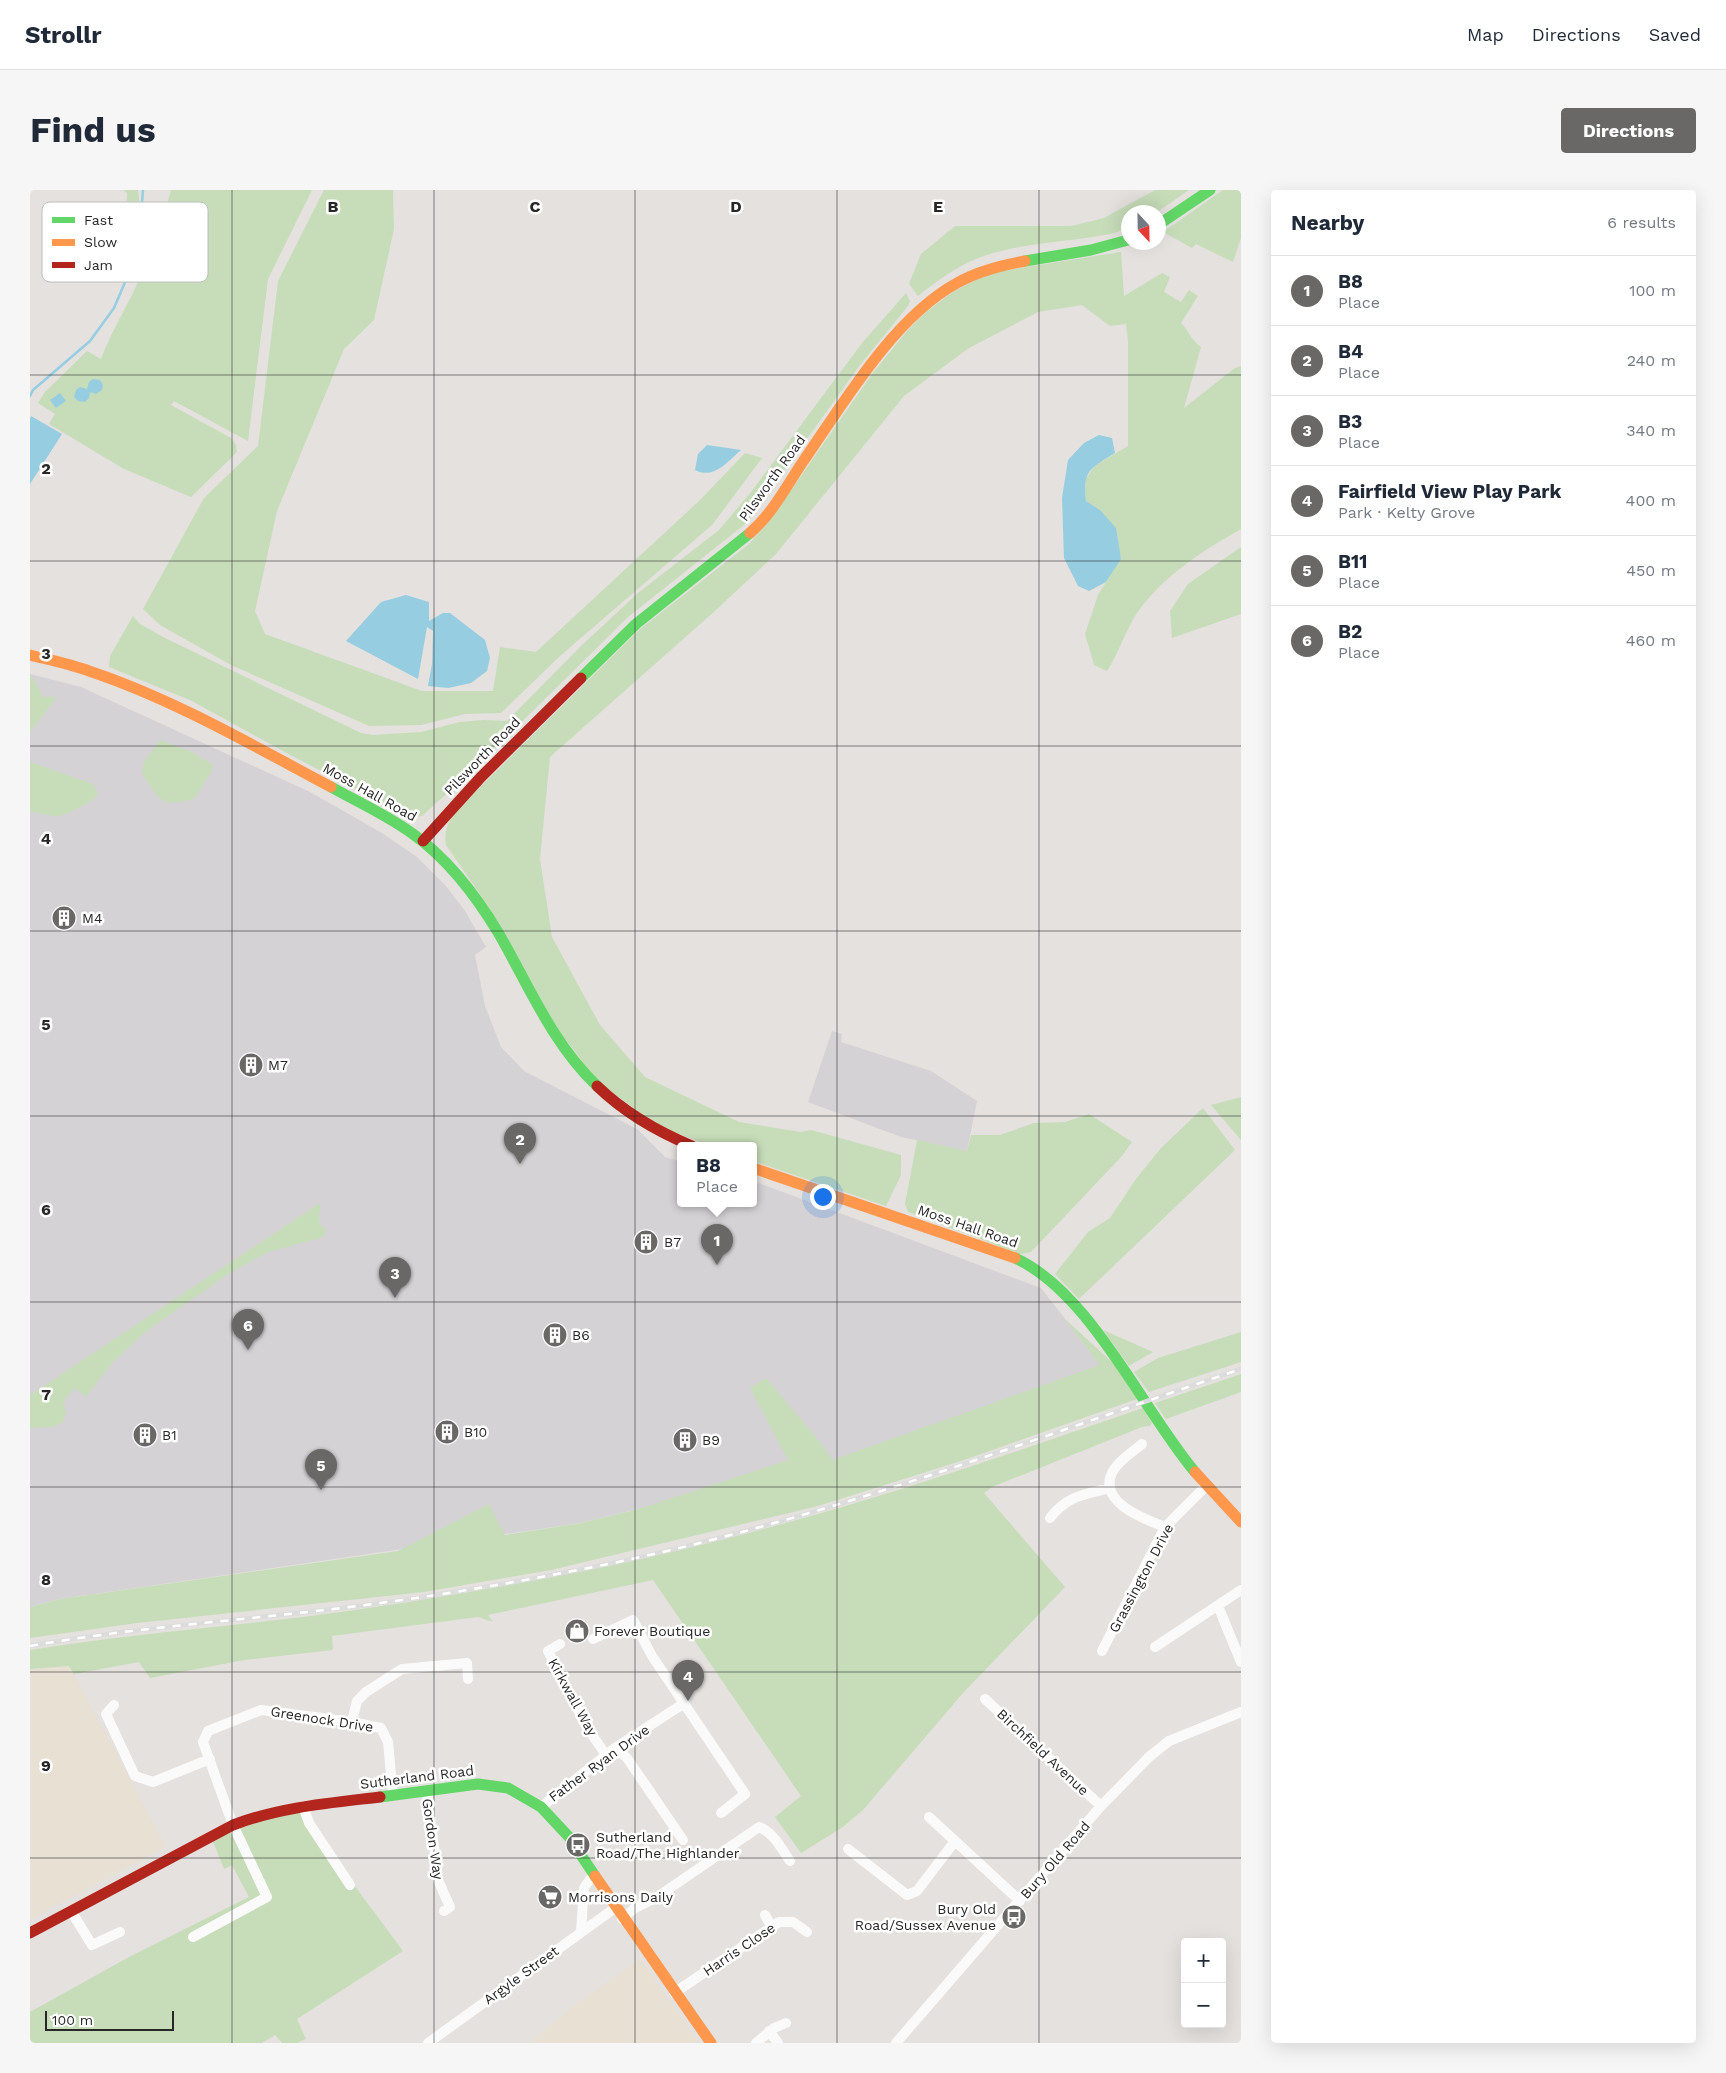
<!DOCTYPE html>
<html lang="en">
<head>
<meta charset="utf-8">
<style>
  body { margin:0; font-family:"Work Sans",sans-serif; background:#f6f6f7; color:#1f2937 }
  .controls { position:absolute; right:15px; bottom:15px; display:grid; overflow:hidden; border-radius:5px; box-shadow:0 5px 20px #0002 }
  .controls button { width:45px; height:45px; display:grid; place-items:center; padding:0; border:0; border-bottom:1px solid #e0e1e3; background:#fff; color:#1f2937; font:25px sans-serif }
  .compass { position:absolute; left:1091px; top:15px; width:45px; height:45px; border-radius:50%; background:#fff; box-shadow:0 5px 20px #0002; rotate:158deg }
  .scale { position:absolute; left:15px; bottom:12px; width:129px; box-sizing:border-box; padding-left:5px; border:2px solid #272727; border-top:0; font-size:14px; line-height:18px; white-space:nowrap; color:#272727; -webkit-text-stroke:4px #fff; paint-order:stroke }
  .you { position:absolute; left:792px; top:1006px; width:18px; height:18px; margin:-12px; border:4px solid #fff; border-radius:50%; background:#1a73e8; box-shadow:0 0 0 8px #1a73e833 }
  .badge { display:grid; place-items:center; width:32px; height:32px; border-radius:50%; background:#696867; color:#fff; font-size:16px; font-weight:700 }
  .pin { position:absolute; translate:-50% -41px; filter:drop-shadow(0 1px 2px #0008) }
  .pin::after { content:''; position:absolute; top:26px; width:18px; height:15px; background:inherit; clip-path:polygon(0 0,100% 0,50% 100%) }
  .popup { position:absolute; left:647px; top:952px; width:80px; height:65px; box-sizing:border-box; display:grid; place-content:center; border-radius:5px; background:#fff; filter:drop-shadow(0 1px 4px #0005); font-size:16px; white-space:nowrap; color:#747a83 }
  .popup b { font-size:19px; color:#1f2937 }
  .popup::after { content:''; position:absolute; left:50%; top:100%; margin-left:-10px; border:10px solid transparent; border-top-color:#fff }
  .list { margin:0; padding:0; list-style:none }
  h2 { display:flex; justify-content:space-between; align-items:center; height:65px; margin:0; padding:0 20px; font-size:21px }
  h2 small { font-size:16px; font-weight:400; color:#747a83 }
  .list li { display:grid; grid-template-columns:32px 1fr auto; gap:15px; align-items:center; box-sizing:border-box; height:70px; padding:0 20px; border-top:1px solid #e0e1e3 }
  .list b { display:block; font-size:19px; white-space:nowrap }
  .list p { margin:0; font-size:16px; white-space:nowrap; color:#747a83 }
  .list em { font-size:16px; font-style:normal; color:#747a83 }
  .map { position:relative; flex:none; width:1211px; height:1853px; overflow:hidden; border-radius:5px }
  header { display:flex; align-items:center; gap:30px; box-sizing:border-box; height:70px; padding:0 25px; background:#fff; border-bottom:1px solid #e0e1e3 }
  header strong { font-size:24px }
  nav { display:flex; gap:28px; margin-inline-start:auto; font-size:18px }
  .intro { display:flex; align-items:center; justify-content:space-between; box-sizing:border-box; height:120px; padding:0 30px }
  h1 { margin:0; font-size:35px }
  .button { padding:12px 22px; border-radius:5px; background:#696867; color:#fff; font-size:18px; font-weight:700 }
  main { display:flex; gap:30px; padding:0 30px }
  aside { flex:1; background:#fff; border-radius:5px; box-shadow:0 5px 20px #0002 }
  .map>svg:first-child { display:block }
</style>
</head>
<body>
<header>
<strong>Strollr</strong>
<nav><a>Map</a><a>Directions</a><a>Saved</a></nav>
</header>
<div class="intro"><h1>Find us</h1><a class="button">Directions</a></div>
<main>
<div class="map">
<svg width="1211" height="1853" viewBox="0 0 1211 1853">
  <rect width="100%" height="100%" fill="#e4e1de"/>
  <!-- industrial -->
  <path fill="#d5d2d5" d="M0,484l51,13 229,105 72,41 35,24 29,29 19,25 21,36 -11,8 10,51 16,41 23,24 113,58 28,28 16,5v42h72v-23l288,107 60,77 -277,99 -243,59 -521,76 -30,8z
    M802,841l10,3 -1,8 90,29 46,30 -10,50 -66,-14 -93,-35z"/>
  <!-- education -->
  <path fill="#e7e0d3" d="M39,1476l97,181 -136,72v-250z
    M610,1769l59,84h-170l46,-38z"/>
  <!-- green -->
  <path fill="#c7ddb9" d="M93,0h15l5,43 -18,32 2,-72z
    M141,0h141l-44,89 -20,162 -74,-40 -3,4 60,33 5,7 1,7 -46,45 -67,-28 -75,-45 6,-10 -17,-11 7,-11 42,-41 14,8c11,-29 27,-54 39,-81 14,-28 22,-58 31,-88z
    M294,0h69l1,39 -20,91 -30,29 -67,162 -22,100 10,23 157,57h71l7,-44 36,5 163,-151 46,-48 17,5 -50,67 -152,131 -59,57 -36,1 -44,11 -52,1 -138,-61 -71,-40 -17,-16 61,-111 54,-52 20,-165z
    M1125,0h34l-32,22h-29v15l-13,6c-47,10 -103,9 -146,29 -18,9 -35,21 -51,34l-9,-12 12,-30 34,-28h116l33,-8z
    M1193,0h18v48l-8,24 -37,-18 -4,4 -29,-16z
    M1091,62l3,44 38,-23 8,4 -6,15 17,10 8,-12 9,6 -17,27c8,7 8,15 20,24l-17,61 51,-40 6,-2v163c-39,22 -78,47 -104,84 -12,18 -18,40 -30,58l-13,-6 -9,-31 13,-39 23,-37 -21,-48 -14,-9 -2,-19 10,-16 34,-20v-105l-2,-17 -16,2 -28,-21 -44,7 -69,36 -65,48 -128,158 -60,56 -166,147 -10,102 12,78 48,88 45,52 94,45 61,10 11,-2 90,25v20l-15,31 -133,-45v-15h-42l-40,-15 -29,-16 -47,-36 -40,-54 -69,-122 -40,-58c-3,-17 4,-25 13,-37l180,-178 110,-86 22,-25 101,-145 35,-43 19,-19 28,-21 24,-12 22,-8z
    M876,103l4,8 -2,5 -48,59 -107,149 -9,11 -116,92 -155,153 -51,46 -10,2 -6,-3 -114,-59 -100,-55 -83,-34 1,-11 23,-40 7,8 25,14 196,95 12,2 48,-3 39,-10 24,-2 23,1 74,-75 57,-53 81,-63 32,-38 111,-149z
    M1211,357v67l-69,24 -2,-27 18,-27z
    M0,484l11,18v5h16l-27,35z
    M130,550l32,12 21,13 -2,8 -17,26c-35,8 -34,2 -52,-26l2,-11z
    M0,572l63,22 5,10c-4,8 -31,21 -41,22 -9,0 -18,-3 -27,-5z
    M1211,907v43l-30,-35z
    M1173,918l32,42 -156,149 -24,-25 33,-42 22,-14 26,-39 25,-31z
    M1059,924l43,28 -10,14 -91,96 -11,2 -112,-42 -3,-8 12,-64 50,11 4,-16h29l34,-12 31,-1z
    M290,1013l1,7 -2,4v9l7,7 -1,5 -5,3 -52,14 -40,22 -84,59 -32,30 -26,34 -12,-9 -10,13 2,13 -3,8 -10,5 -23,1v-33z
    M1034,1128l50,46 23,35 -176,62 -143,45 -267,64 -127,22 -287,31 -107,15v-31l30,-8 338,-48 91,-47 16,31 76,-12 58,-14 149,-49 -38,-72 16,-10 58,69 8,13 268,-95z
    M1073,1140l50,22 -24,14z
    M1211,1142v30l-92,30 -15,-20 24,-14z
    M1211,1184v18l-75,27 -11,-16z
    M1113,1218l9,15 -2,3 -8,1 -150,60 -8,6 81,94 -102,106 -100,117 -20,17 -42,26 -26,-36 26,-21 -148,-216 -165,35 5,7 -15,-5 -146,19 1,14 -89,10 -94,18 -11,-16 -65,12 -5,-8 -39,3v-19c91,-15 182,-22 273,-33 76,-10 152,-22 227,-36 85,-16 169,-34 252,-57 122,-33 241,-75 361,-116z
    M276,1619l5,11 43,65 49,66 -106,68 9,20 -9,4h-15l-7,-8 -13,8h-232v-31l99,-55 120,-60 -17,-32 -8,4 -12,-30 25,-12z"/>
  <!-- water -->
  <path fill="#97cde1" d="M63,189l7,1 3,5 -1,5 -6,4 -6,-2 -1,6 -4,4 -7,-1 -4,-4 2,-7 4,-3 7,2 2,-7z
    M30,203l6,8 -10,7 -6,-8z
    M1,226l31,18 -32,50v-65z
    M1069,245l13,3 3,15c-24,15 -33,17 -29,48l14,9 16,18 5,31 -15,23 -17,9 -11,-5 -14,-28 -2,-60 6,-38 16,-17z
    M677,255l34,5c-13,11 -27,30 -46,20l3,-16z
    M376,405l23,7v19l14,-8h7l35,27 5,18 -3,13 -16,12 -23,5 -20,-2 4,-22 1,-33 -6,-4 -9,52 -72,-38 35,-39z"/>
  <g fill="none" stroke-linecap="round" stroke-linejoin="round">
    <!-- stream -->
    <path stroke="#97cde1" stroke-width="2.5" d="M0,206l3,-6 57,-49 24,-33 32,-75 -4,-30 1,-13"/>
    <!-- street -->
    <path stroke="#fbfafa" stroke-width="10" d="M1112,1254c-9,8 -20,14 -27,24 -23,32 29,51 50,59
      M1020,1328c17,-22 35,-24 60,-30
      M1188,1416l23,56
      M563,1449l40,-19 19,36 93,138 -24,19
      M530,1454l-12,7 38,75 20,29
      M1125,1457l86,-57
      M1072,1461l63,-124 40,-40
      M955,1509l116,107
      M84,1515l-8,9 29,62 18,6 57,-23
      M322,1532l5,-21 9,-9 36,-23 65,-6 1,16
      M585,1558l12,10 56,82
      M397,1601l11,89 12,27 -6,4
      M273,1616l6,17 41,62
      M511,1617l74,-59 68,-44
      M899,1627l91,84
      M818,1659l59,46 10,-4 38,-50
      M41,1721l21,34 28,-13
      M735,1725l6,11
      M592,1729l13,-11 22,-11 102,-70c15,6 22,21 31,34
      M551,1741l3,-43 9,-13
      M163,1747l74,-40 -34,-72 -30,-83 5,-11 53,-21 91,12 29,6 7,14 5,53
      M644,1803l105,-71h14l14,10
      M739,1841l9,12
      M398,1853l187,-135
      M726,1853l18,-15 12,-5
      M866,1853l205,-237 48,-49 20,-16 72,-29"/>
    <!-- fast -->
    <path stroke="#63d668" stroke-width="11" d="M1128,35l52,-35
      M995,71l66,-11 37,-10
      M551,488l55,-54 114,-91
      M301,597c27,15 56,28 82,47 35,25 64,63 86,100 30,52 53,109 98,152
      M985,1068c75,34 127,151 180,214
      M350,1607l98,-13 30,4 33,19 28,30 26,39"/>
    <!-- slow -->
    <path stroke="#ff974d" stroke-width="11" d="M720,343c22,-19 36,-46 52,-70 41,-59 91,-145 155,-180 21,-12 45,-18 68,-22
      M0,465c20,5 40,9 59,16 84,28 163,74 242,116
      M723,978l262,90
      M1165,1282l46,50
      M565,1686l116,167"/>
    <!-- jam -->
    <path stroke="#b3261e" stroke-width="11" d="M393,651l58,-64 100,-99
      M567,896c28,27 59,45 95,60
      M0,1743l203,-108c47,-18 97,-22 147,-28"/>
    <defs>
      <path id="rail" d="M0,1456c95,-17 191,-24 286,-35 99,-11 199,-28 297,-48 215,-45 420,-124 628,-194"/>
    </defs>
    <!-- rail casing -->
    <use href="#rail" stroke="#dcdcdd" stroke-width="4.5"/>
    <!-- rail -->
    <use href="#rail" stroke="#fff" stroke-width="2.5" stroke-dasharray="8" stroke-linecap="butt"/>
  </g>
  <!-- grid -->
  <path fill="none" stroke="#272727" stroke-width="1" stroke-opacity="0.55" d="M202,0v1853M404,0v1853M605,0v1853M807,0v1853M1009,0v1853M0,185h1211M0,371h1211M0,556h1211M0,741h1211M0,926h1211M0,1112h1211M0,1297h1211M0,1482h1211M0,1668h1211"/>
  <!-- icons -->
  <defs>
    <symbol id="building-disc" viewBox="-11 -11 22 22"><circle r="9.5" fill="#696867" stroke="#fff"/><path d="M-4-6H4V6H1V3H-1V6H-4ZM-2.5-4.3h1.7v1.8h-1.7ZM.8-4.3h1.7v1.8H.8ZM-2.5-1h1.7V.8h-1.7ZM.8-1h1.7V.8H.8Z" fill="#fff"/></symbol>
    <symbol id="shop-disc" viewBox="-11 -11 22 22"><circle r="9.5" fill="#696867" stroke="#fff"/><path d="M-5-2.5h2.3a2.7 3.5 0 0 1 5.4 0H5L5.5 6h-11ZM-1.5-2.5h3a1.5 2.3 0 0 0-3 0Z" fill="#fff"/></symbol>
    <symbol id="bus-disc" viewBox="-11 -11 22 22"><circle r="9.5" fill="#696867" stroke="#fff"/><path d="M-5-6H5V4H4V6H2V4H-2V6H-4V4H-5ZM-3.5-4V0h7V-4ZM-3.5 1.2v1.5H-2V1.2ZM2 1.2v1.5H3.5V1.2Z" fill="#fff"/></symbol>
    <symbol id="supermarket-disc" viewBox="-11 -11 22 22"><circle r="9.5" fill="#696867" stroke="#fff"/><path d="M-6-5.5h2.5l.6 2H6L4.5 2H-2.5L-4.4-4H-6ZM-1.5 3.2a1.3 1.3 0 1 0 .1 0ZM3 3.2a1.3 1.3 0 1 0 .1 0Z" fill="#fff"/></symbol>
  </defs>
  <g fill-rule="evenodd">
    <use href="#building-disc" x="20" y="714" width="28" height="28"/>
    <use href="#building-disc" x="207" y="861" width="28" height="28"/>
    <use href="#building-disc" x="602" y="1038" width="28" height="28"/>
    <use href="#building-disc" x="511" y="1131" width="28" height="28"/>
    <use href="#building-disc" x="403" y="1228" width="28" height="28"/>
    <use href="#building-disc" x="101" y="1231" width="28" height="28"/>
    <use href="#building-disc" x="641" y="1236" width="28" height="28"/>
    <use href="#shop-disc" x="533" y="1427" width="28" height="28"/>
    <use href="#bus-disc" x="534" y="1641" width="28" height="28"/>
    <use href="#supermarket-disc" x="506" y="1693" width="28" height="28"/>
    <use href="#bus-disc" x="970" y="1713" width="28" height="28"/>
  </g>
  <g text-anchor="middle" stroke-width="5" stroke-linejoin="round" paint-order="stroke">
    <!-- street labels -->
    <g font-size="14" fill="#272727" stroke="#fff">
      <text transform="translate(742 288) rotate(-54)" y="5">Pilsworth Road</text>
      <text transform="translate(452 566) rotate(-46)" y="5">Pilsworth Road</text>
      <text transform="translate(340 602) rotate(29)" y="5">Moss Hall Road</text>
      <text transform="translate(938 1036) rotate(19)" y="5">Moss Hall Road</text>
      <text transform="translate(1111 1388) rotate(-62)" y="5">Grassington Drive</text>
      <text transform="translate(543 1507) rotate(61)" y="5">Kirkwall Way</text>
      <text transform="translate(292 1529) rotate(9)" y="5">Greenock Drive</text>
      <text transform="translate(1013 1562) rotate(43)" y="5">Birchfield Avenue</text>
      <text transform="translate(569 1573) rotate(-36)" y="5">Father Ryan Drive</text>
      <text transform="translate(387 1587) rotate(-7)" y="5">Sutherland Road</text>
      <text transform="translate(403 1649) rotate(82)" y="5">Gordon Way</text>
      <text transform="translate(1025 1670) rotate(-49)" y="5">Bury Old Road</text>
      <text transform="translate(709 1759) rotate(-34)" y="5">Harris Close</text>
      <text transform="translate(491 1785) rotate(-36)" y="5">Argyle Street</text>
    </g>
    <!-- poi labels -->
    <g font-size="14" fill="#272727" stroke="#fff" text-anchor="start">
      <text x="52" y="733">M4</text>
      <text x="238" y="880">M7</text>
      <text x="634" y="1057">B7</text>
      <text x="542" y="1150">B6</text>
      <text x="434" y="1247">B10</text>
      <text x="132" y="1250">B1</text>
      <text x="672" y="1255">B9</text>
      <text x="564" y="1446">Forever Boutique</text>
      <text x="566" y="1652">Sutherland<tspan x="566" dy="16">Road/The Highlander</tspan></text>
      <text x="538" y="1712">Morrisons Daily</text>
      <text x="966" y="1724" text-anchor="end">Bury Old<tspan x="966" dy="16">Road/Sussex Avenue</tspan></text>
    </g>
  </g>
  <!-- legend -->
  <rect x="12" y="12" width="166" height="80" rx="8" fill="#fff" stroke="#bebebe" stroke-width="1"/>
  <rect x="22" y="27" width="23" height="6" fill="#63d668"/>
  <rect x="22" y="49" width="23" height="7" fill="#ff974d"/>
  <rect x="22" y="72" width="23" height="6" fill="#b3261e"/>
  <g font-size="14" fill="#272727">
    <text x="54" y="35">Fast</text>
    <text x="54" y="57">Slow</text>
    <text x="54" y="80">Jam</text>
  </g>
  <g font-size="16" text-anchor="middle" font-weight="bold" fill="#272727" stroke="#fff" stroke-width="5" stroke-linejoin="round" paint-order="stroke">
    <text x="303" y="22">B</text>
    <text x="505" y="22">C</text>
    <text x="706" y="22">D</text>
    <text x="908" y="22">E</text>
    <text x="16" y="284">2</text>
    <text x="16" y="469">3</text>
    <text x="16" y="654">4</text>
    <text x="16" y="840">5</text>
    <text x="16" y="1025">6</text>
    <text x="16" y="1210">7</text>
    <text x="16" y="1395">8</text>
    <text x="16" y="1581">9</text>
  </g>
</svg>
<div class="controls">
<button>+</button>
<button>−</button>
</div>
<svg class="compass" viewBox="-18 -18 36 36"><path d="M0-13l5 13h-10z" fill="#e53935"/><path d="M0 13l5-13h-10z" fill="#747a83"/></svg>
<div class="scale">100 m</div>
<div class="you"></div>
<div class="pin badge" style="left:687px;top:1075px">1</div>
<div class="popup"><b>B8</b>Place</div>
<div class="pin badge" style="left:490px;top:974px">2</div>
<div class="pin badge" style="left:365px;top:1108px">3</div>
<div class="pin badge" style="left:658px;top:1511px">4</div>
<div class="pin badge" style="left:291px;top:1300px">5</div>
<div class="pin badge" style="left:218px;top:1160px">6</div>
</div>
<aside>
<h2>Nearby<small>6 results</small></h2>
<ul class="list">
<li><span class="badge">1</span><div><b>B8</b><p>Place</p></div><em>100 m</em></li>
<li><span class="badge">2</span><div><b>B4</b><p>Place</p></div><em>240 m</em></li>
<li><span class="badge">3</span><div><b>B3</b><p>Place</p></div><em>340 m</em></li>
<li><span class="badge">4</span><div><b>Fairfield View Play Park</b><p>Park · Kelty Grove</p></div><em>400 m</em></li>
<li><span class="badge">5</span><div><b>B11</b><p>Place</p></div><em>450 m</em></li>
<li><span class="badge">6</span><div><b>B2</b><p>Place</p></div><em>460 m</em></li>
</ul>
</aside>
</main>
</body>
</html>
